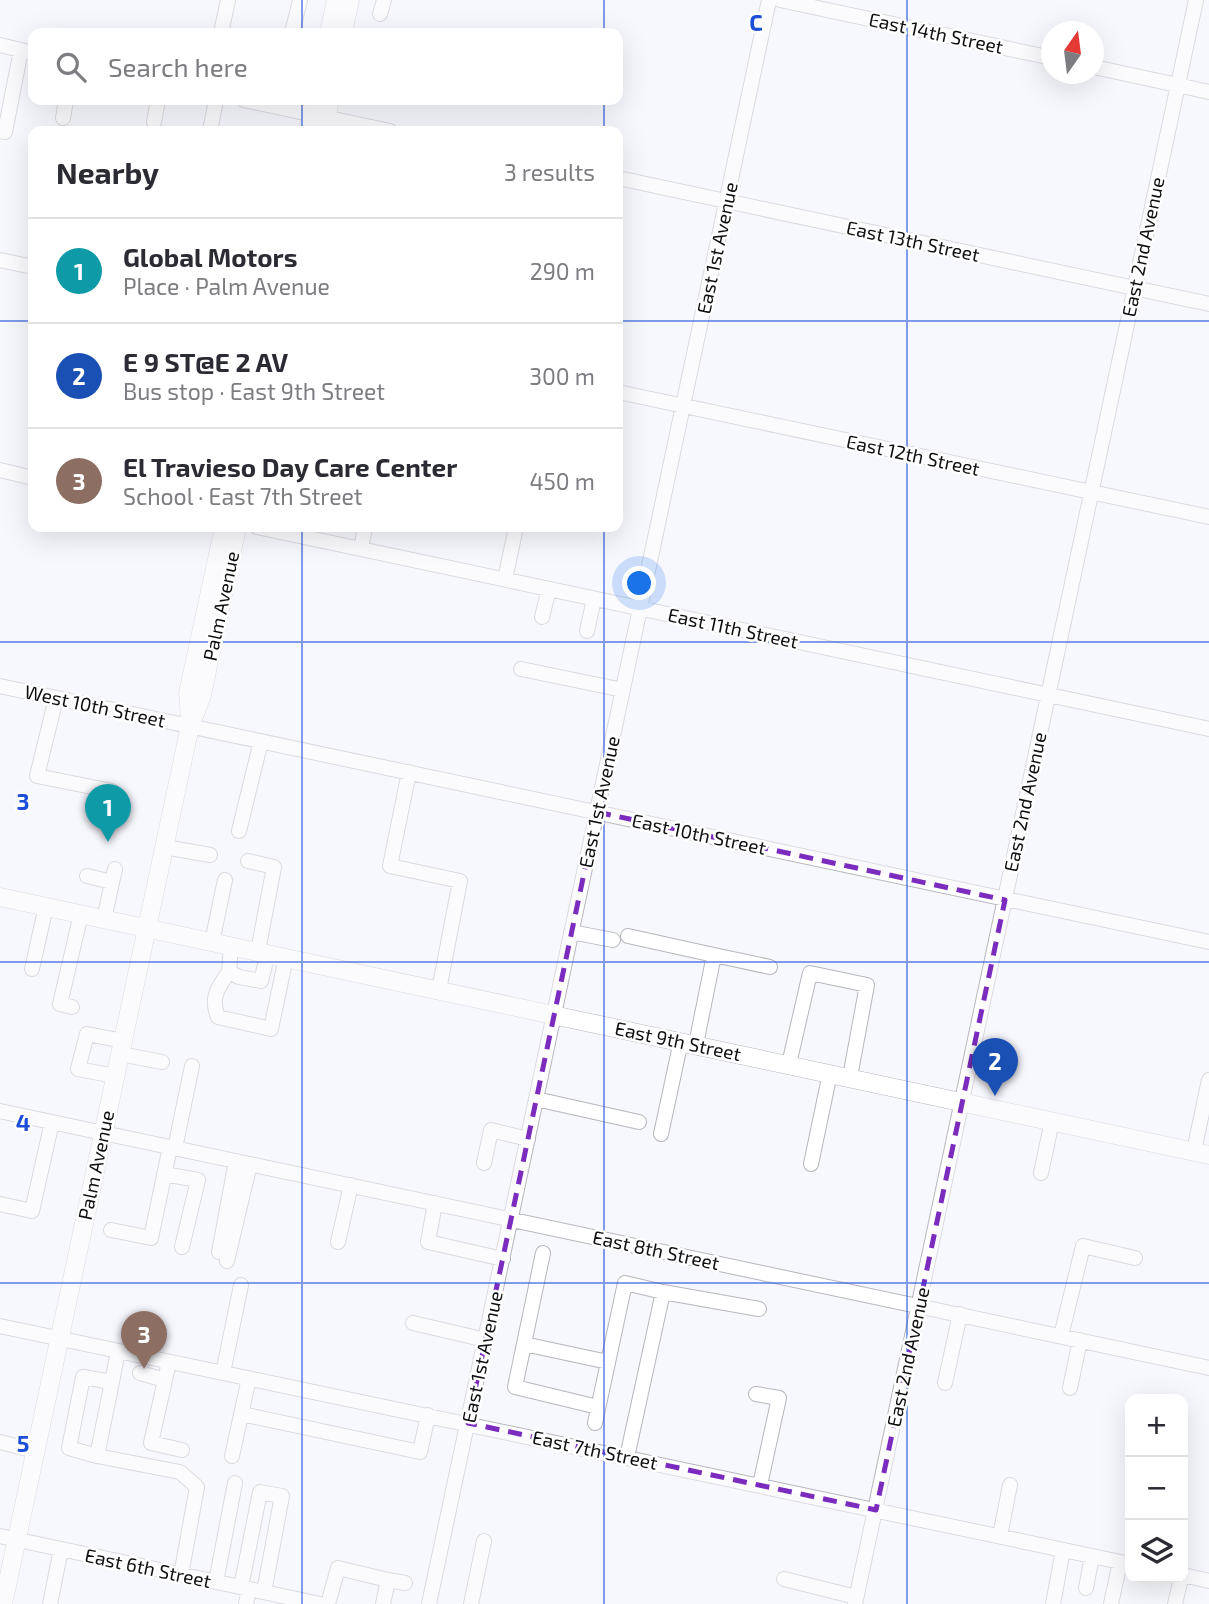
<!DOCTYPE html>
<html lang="en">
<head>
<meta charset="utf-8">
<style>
  body { margin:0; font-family:"Exo 2",sans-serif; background:#f7f7f7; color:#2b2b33 }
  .controls { position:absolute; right:21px; bottom:21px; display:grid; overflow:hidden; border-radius:14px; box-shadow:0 7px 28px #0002 }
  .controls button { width:63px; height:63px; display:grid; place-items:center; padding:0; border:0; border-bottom:2px solid #e1e1e2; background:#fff; color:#2b2b33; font:35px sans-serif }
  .compass { position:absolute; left:1041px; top:21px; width:63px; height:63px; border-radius:50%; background:#fff; box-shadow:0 7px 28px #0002; rotate:14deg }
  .you { position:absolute; left:640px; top:584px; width:24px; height:24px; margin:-18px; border:5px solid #fff; border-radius:50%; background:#1a73e8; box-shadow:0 0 0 10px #1a73e833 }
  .badge { display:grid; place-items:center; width:46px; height:46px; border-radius:50%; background:#ba5919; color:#fff; font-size:23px; font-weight:700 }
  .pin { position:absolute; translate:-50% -58px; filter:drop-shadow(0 2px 4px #0008) }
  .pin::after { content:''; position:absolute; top:37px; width:24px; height:21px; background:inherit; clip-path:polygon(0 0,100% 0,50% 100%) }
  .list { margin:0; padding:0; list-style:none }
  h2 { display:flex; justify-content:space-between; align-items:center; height:91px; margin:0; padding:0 28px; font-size:30px }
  h2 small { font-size:23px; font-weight:400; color:#7c7c81 }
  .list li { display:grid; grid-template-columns:46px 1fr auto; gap:21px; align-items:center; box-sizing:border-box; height:105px; padding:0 28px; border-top:2px solid #e1e1e2 }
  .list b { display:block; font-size:26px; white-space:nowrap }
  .list p { margin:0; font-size:23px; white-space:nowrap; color:#7c7c81 }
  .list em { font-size:23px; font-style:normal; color:#7c7c81 }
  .icon { flex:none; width:38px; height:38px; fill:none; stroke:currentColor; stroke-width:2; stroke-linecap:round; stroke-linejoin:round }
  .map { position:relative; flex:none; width:1209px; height:1604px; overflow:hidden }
  .search { position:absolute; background:#fff; box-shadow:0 7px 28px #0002; left:28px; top:28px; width:595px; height:77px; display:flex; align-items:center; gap:18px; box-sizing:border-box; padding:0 24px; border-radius:14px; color:#7c7c81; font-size:26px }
  .panel { position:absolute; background:#fff; box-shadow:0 7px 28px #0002; left:28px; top:126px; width:595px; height:406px; border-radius:14px }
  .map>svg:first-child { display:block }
</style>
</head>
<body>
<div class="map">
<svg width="1209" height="1604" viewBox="0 0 1209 1604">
  <rect width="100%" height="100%" fill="#f7f7fe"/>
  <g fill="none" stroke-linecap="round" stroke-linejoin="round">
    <defs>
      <path id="minor" d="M780,0l272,58
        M380,14l4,-14
        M221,33l7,-33
        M292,33l8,-33
        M0,45l33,8
        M1094,67l115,25
        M244,100l146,31
        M63,118l3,-18
        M154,122l4,-22
        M0,131l5,1 16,-82
        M210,131l6,-31
        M618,178l591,126
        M0,260l33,7
        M618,392l591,125
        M0,470l33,8
        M257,527l952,202
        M361,549l4,-22
        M505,579l11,-52
        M542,617l7,-28
        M587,631l7,-32
        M521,669l102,21
        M0,686l1209,256
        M56,698l-19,78 75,15
        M409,772l-19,94 70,15 -21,109
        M239,831l22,-90
        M165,847l45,8
        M248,861l26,6 -16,84
        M87,876l25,6
        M104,919l11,-50
        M571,932l42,8
        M628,936l86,19 -18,89
        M212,942l13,-62
        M231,946l-2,26 10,5 22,4 7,-28
        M714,955l56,12
        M32,969l14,-63
        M229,972c-11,15 -19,26 -11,45l53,12 15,-72
        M72,1007l-12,-3 21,-90
        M120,1054l42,8
        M789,1064l21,-91 57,12 -17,92
        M115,1076l-37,-7 9,-35 36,7
        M536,1099l103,23
        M0,1111l1209,257
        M661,1134l20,-93
        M175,1148l17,-82
        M1194,1151l15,-71
        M484,1163l7,-33 37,9
        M811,1164l19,-91
        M1041,1173l11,-52
        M164,1174l34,6 -16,67
        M435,1203l-7,39 75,17
        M0,1204l32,7 20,-89
        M111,1230l40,8 19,-91
        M338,1242l13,-57
        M219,1252l17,-91
        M543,1253l-28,134 83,20
        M227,1261l23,-97
        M413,1323l73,17
        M0,1326l1130,238
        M1061,1336l22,-90 52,12
        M524,1344l84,18
        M169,1362l-18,81 31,7
        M140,1373l25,7
        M223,1373l18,-88
        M112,1382l6,-31
        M945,1383l15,-69
        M1070,1388l10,-48
        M756,1394l23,4 -19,87
        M242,1414l178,38 8,-37
        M595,1423l30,-140 38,9
        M0,1442l36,9
        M97,1456l-28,-8 14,-71 29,5 -15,74 83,16 17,15 -16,88
        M232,1456l17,-78
        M627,1457l36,-165 96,17
        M0,1536l320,68
        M1000,1536l10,-51
        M1183,1575l26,6
        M784,1579l72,18
        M388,1580l17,3
        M216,1582l19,-99
        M241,1587l19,-95 22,4 -18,96
        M1086,1588l6,-32
        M50,1604l11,-55
        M246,1604l3,-15
        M328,1604l10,-36 50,12 -5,24
        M429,1604l340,-1604
        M471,1604l13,-63
        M855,1604l341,-1604
        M1053,1604l10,-54
        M1111,1604l9,-42
        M1175,1604l6,-26"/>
      <path id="major" d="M329,33l7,-33
        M343,33l7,-33
        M308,131l7,-31
        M324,131l6,-31
        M190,719l-2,-26 36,-166
        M0,897l1209,258
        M3,1604l187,-878 12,-31 35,-168"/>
    </defs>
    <!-- minor casing -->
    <use href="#minor" stroke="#b6b6bd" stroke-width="16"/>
    <!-- major casing -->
    <use href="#major" stroke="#b6b6bd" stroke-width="19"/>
    <!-- minor -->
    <use href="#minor" stroke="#fff" stroke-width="14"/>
    <!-- major -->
    <use href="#major" stroke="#fff" stroke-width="18"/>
  </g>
  <!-- marked area -->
  <path d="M0 0H1209V1604H0ZM597,812l408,88 -129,610 -408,-87z" fill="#f7f7fe" fill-opacity=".55" fill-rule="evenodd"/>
  <path fill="none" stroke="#7b2cbf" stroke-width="5" stroke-dasharray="14 9" stroke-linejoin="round" d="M597,812l408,88 -129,610 -408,-87z"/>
  <!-- grid -->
  <path fill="none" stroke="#1d4ed8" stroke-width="2" stroke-opacity="0.55" d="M302,0v33M604,0v33M907,0v1604M302,100v31M604,100v31M0,321h33M618,321h591M302,527v1077M604,527v1077M0,642h1209M0,962h1209M0,1283h1209"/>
  <g text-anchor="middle" stroke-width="5" stroke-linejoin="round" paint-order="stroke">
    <!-- street labels -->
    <g font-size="19" fill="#0f0f12" stroke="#fff">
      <text transform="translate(936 33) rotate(12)" y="7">East 14th Street</text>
      <text transform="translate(913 241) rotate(12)" y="7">East 13th Street</text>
      <text transform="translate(1143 247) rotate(-78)" y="7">East 2nd Avenue</text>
      <text transform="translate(717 248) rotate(-78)" y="7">East 1st Avenue</text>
      <text transform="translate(913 455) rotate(12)" y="7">East 12th Street</text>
      <text transform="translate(221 606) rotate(-78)" y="7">Palm Avenue</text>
      <text transform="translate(733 628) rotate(12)" y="7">East 11th Street</text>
      <text transform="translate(95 706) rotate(12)" y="7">West 10th Street</text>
      <text transform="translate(599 802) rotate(-78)" y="7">East 1st Avenue</text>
      <text transform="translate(1025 802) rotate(-78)" y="7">East 2nd Avenue</text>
      <text transform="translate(699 834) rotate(12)" y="7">East 10th Street</text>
      <text transform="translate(678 1041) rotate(12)" y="7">East 9th Street</text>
      <text transform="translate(96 1165) rotate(-78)" y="7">Palm Avenue</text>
      <text transform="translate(656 1250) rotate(12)" y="7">East 8th Street</text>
      <text transform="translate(482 1357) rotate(-78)" y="7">East 1st Avenue</text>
      <text transform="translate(908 1357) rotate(-78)" y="7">East 2nd Avenue</text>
      <text transform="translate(595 1450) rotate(12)" y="7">East 7th Street</text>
      <text transform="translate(148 1568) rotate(12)" y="7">East 6th Street</text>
    </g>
  </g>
  <g font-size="23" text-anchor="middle" font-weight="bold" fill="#1d4ed8" stroke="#fff" stroke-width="5" stroke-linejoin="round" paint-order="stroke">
    <text x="756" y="31">C</text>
    <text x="23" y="810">3</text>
    <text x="23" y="1131">4</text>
    <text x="23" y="1452">5</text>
  </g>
</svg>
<div class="controls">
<button>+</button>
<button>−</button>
<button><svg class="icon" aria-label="layers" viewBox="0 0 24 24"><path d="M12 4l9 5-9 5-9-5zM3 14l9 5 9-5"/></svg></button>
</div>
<svg class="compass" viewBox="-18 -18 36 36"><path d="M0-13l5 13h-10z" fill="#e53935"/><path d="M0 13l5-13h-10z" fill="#7c7c81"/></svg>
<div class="you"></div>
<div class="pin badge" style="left:108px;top:842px;background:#0f9aa8">1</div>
<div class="pin badge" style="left:995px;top:1096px;background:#1a4fb4">2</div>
<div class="pin badge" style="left:144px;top:1369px;background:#8d6e63">3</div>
<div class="search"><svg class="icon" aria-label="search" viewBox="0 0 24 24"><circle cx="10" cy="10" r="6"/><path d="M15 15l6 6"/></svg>Search here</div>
<section class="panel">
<h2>Nearby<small>3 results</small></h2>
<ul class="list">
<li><span class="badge" style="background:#0f9aa8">1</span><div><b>Global Motors</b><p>Place · Palm Avenue</p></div><em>290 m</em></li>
<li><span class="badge" style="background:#1a4fb4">2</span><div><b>E 9 ST@E 2 AV</b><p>Bus stop · East 9th Street</p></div><em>300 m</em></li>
<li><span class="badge" style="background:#8d6e63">3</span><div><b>El Travieso Day Care Center</b><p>School · East 7th Street</p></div><em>450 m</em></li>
</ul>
</section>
</div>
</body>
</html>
